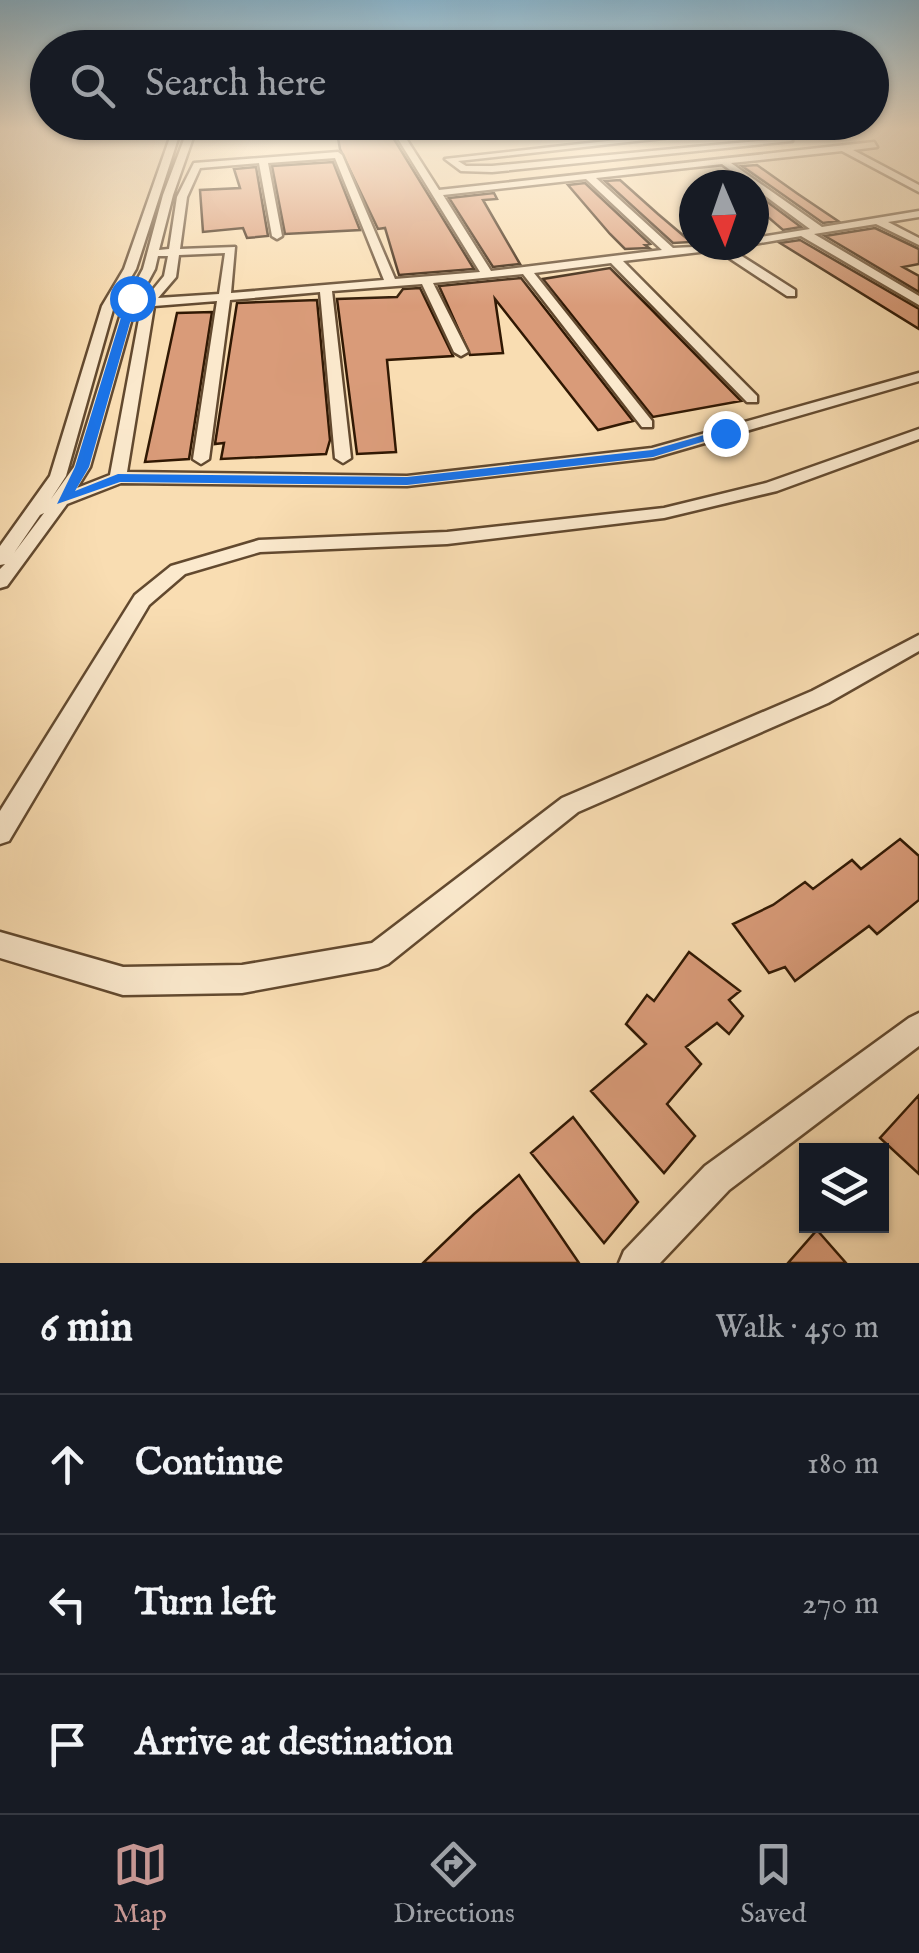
<!DOCTYPE html>
<html lang="en">
<head>
<meta charset="utf-8">
<style>
  body { margin:0; font-family:"IM FELL English",serif; background:#242831; color:#f1f3f6 }
  .controls { position:absolute; right:30px; bottom:30px; display:grid; overflow:hidden; border-radius:0px; box-shadow:0 2px 8px #0004 }
  .controls button { width:90px; height:90px; display:grid; place-items:center; padding:0; border:0; border-bottom:2px solid #363941; background:#171b24; color:#f1f3f6; font:50px sans-serif }
  .compass { position:absolute; left:679px; top:170px; width:90px; height:90px; border-radius:50%; background:#171b24; box-shadow:0 2px 8px #0004; rotate:178deg }
  .stop { position:absolute; width:30px; height:30px; margin:-22px; border:8px solid #1a73e8; border-radius:50%; background:#fff }
  .stop.end { background:#1a73e8; border-color:#fff; box-shadow:0 2px 10px #0008 }
  .list { margin:0; padding:0; list-style:none }
  h2 { display:flex; justify-content:space-between; align-items:center; height:130px; margin:0; padding:0 40px; font-size:42px }
  h2 small { font-size:32px; font-weight:400; color:#9ea1a6 }
  .list li { display:grid; grid-template-columns:65px 1fr auto; gap:30px; align-items:center; box-sizing:border-box; height:140px; padding:0 40px; border-top:2px solid #363941 }
  .list b { display:block; font-size:38px; white-space:nowrap }
  .list em { font-size:32px; font-style:normal; color:#9ea1a6 }
  .icon { flex:none; width:55px; height:55px; fill:none; stroke:currentColor; stroke-width:2; stroke-linecap:round; stroke-linejoin:round }
  .map { position:relative; flex:none; width:919px; height:1263px; overflow:hidden }
  .search { position:absolute; background:#171b24; box-shadow:0 2px 8px #0004; left:30px; right:30px; top:30px; height:110px; display:flex; align-items:center; gap:25px; box-sizing:border-box; padding:0 35px; border-radius:55px; color:#9ea1a6; font-size:38px }
  .sheet { height:550px; background:#171b24 }
  nav { display:flex; justify-content:space-around; align-items:center; box-sizing:border-box; height:140px; border-top:2px solid #363941; background:#171b24; font-size:28px; color:#9ea1a6 }
  nav a { display:grid; justify-items:center; gap:5px }
  nav .on { color:#c59692 }
  .map>svg:first-child { display:block }
</style>
</head>
<body>
<div class="map">
<svg width="919" height="1263" viewBox="0 0 919 1263">
  <rect width="100%" height="100%" fill="#f9ddb2"/>
  <filter id="stains"><feTurbulence type="fractalNoise" baseFrequency=".002" numOctaves="4"/><feColorMatrix values="0 0 0 0 .2 0 0 0 0 .09 0 0 0 0 .02 0 0 0 .5 -.17"/></filter>
  <radialGradient id="worn" r=".72"><stop offset=".6" stop-color="#630" stop-opacity="0"/><stop offset="1" stop-color="#630" stop-opacity=".3"/></radialGradient>
  <!-- building -->
  <path fill="#d99b79" stroke="#301803" stroke-width="2.5" d="M389,131l85,138 -75,6 -14,-47 -7,1 -38,-80 -3,-16z
    M333,162l27,68 -75,4 -13,-68z
    M757,165l41,29 40,27 -15,2 -81,-57z
    M256,167l12,69 -21,2 -4,-10 -40,4 -3,-42 40,-2 -6,-19z
    M620,180l38,34 33,28 -18,1 -68,-62z
    M585,183l65,61 -5,1 4,3 -24,1 -15,-15 -42,-49z
    M754,192l47,35 -18,3 -29,-25z
    M494,193l3,6 -14,1 37,64 -27,3 -44,-69z
    M875,228l44,21v15l-16,3 16,9v16l-94,-56z
    M800,240l119,69v20l-139,-86z
    M610,268l39,39 92,94 -88,16 -110,-138z
    M521,278l112,143 -35,9 -103,-131 8,54 -33,2 -31,-69z
    M420,288l33,68 -66,4 9,92 -39,2 -20,-155 60,-2 6,-8z
    M317,300l13,140 -4,14 -105,5 3,-16 -9,1 22,-141z
    M212,312l-23,147 -44,3 32,-149z
    M900,839l19,17v44l-42,34 -8,-8 -74,55 -10,-14 -16,6 -36,-49 40,-19 32,-23 8,7 39,-29 9,9z
    M689,952l51,39 -11,9 14,16 -14,18 -12,-11 -31,24 15,17 -34,40 28,32 -31,37 -73,-82 55,-47 -20,-20 21,-29 7,6z
    M919,1095v79l-39,-36z
    M573,1117l65,85 -34,41 -73,-90z
    M519,1175l60,88h-156l51,-49z
    M817,1230l29,33h-58z"/>
  <g fill="none" stroke-linecap="round" stroke-linejoin="round">
    <defs>
      <path id="minor" d="M173,129h8l-45,140 -22,37 -48,170 -15,23 23,-32 50,-163 19,-35 20,-74 25,-66h8l-23,66 -14,55 10,-1 8,-52 17,-34 144,-11 4,3 53,124 85,-7 -88,-143h8l39,61 435,-48 3,5 -24,3 66,35v7l-77,-41 -111,12 91,64 97,-16v6l-31,5 31,16v7l-43,-21 -62,10 105,62v9l-118,-69 -47,8v-6l56,-9 -88,-65 -126,14 77,70 60,-3 -4,3 66,42v6h-8l-70,-46 -94,11 134,135v6h-10l-136,-139 -77,10 118,148v6h-10l-119,-153 -90,9 35,69 -7,4 -7,-4 -32,-68 -90,7 19,167 -8,5 -8,-5 -15,-166 -90,8 -21,159 -8,5 -8,-5 24,-158 -63,5 -27,166 280,4 245,-28 267,-75v8l-266,77 -246,28 -286,-3 -54,21 -60,82 -7,2v-19l5,-5 -5,1v-19l50,-70 52,-170 22,-37zM335,158l49,122 -153,13 4,-46 -55,2 7,-52 13,-29 59,-5 13,73 5,3 5,-3 -14,-73zM586,179l76,71 -171,21 -48,-76zM225,253l-6,41 -61,4 18,-21 3,-22zM158,256h10l-4,20 -22,27 -32,172 -33,13 13,-21 46,-163 19,-35zM44,513l-30,40 26,-38z
        M716,129h27l-285,32 8,5h26l288,-27 -11,-10h9l14,12 -300,31 -31,-1 -16,-12z
        M919,429v10l-142,52 -113,27 -217,26 -187,8 -75,22 -36,31 -140,236 -9,3v-33l135,-216 36,-29 88,-26 188,-8 217,-24 102,-25z
        M919,635v16l-91,52 -250,109 -190,152 -10,4 -136,25 -119,2 -123,-37v-26l123,35 119,-2 130,-22 190,-145 250,-107z
        M919,1013v33l-190,144 -69,73h-41l5,-12 81,-85 204,-148z"/>
    </defs>
    <!-- minor casing -->
    <use href="#minor" stroke="#62492f" stroke-width="5"/>
    <!-- minor -->
    <use href="#minor" fill="#fbe9cd" fill-rule="evenodd"/>
  </g>
  <!-- sky -->
  <linearGradient id="sky" x2="0" y2="1"><stop stop-color="#8ab7d0"/><stop offset="0.42" stop-color="#fcf0dc"/><stop offset="1" stop-color="#fcf0dc" stop-opacity="0"/></linearGradient>
  <rect width="919" height="306" fill="url(#sky)"/>
  <!-- route -->
  <path fill="#1a73e8" d="M132,295l5,3 -48,169 -14,24 43,-17 289,3 245,-27 73,-21 6,4 -78,24 -246,28 -287,-3 -63,22 18,-37 52,-169z"/>
  <rect width="100%" height="100%" filter="url(#stains)"/>
  <rect width="100%" height="100%" fill="url(#worn)"/>
</svg>
<div class="controls">
<button><svg class="icon" aria-label="layers" viewBox="0 0 24 24"><path d="M12 4l9 5-9 5-9-5zM3 14l9 5 9-5"/></svg></button>
</div>
<svg class="compass" viewBox="-18 -18 36 36"><path d="M0-13l5 13h-10z" fill="#e53935"/><path d="M0 13l5-13h-10z" fill="#9ea1a6"/></svg>
<div class="stop" style="left:132px;top:298px"></div>
<div class="stop end" style="left:725px;top:433px"></div>
<div class="search"><svg class="icon" aria-label="search" viewBox="0 0 24 24"><circle cx="10" cy="10" r="6"/><path d="M15 15l6 6"/></svg>Search here</div>
</div>
<section class="sheet">
<h2>6 min<small>Walk · 450 m</small></h2>
<ul class="list">
<li><svg class="icon" aria-label="ahead" viewBox="0 0 24 24"><path d="M12 20V5M6 11l6-6 6 6"/></svg><div><b>Continue</b></div><em>180 m</em></li>
<li><svg class="icon" aria-label="left" viewBox="0 0 24 24"><path d="M17 20v-9H6M10 6l-5 5 5 5"/></svg><div><b>Turn left</b></div><em>270 m</em></li>
<li><svg class="icon" aria-label="arrive" viewBox="0 0 24 24"><path d="M6 21V4h12l-3 4 3 4H6"/></svg><div><b>Arrive at destination</b></div></li>
</ul>
</section>
<nav>
<a class="on"><svg class="icon" aria-label="map" viewBox="0 0 24 24"><path d="M3 6l6-2 6 2 6-2v14l-6 2-6-2-6 2zM9 4v14M15 6v14"/></svg>Map</a>
<a><svg class="icon" aria-label="directions" viewBox="0 0 24 24"><path d="M12 3l9 9-9 9-9-9zM9 14v-3h6M13 9l2 2-2 2"/></svg>Directions</a>
<a><svg class="icon" aria-label="saved" viewBox="0 0 24 24"><path d="M7 4h10v16l-5-4-5 4z"/></svg>Saved</a>
</nav>
</body>
</html>
